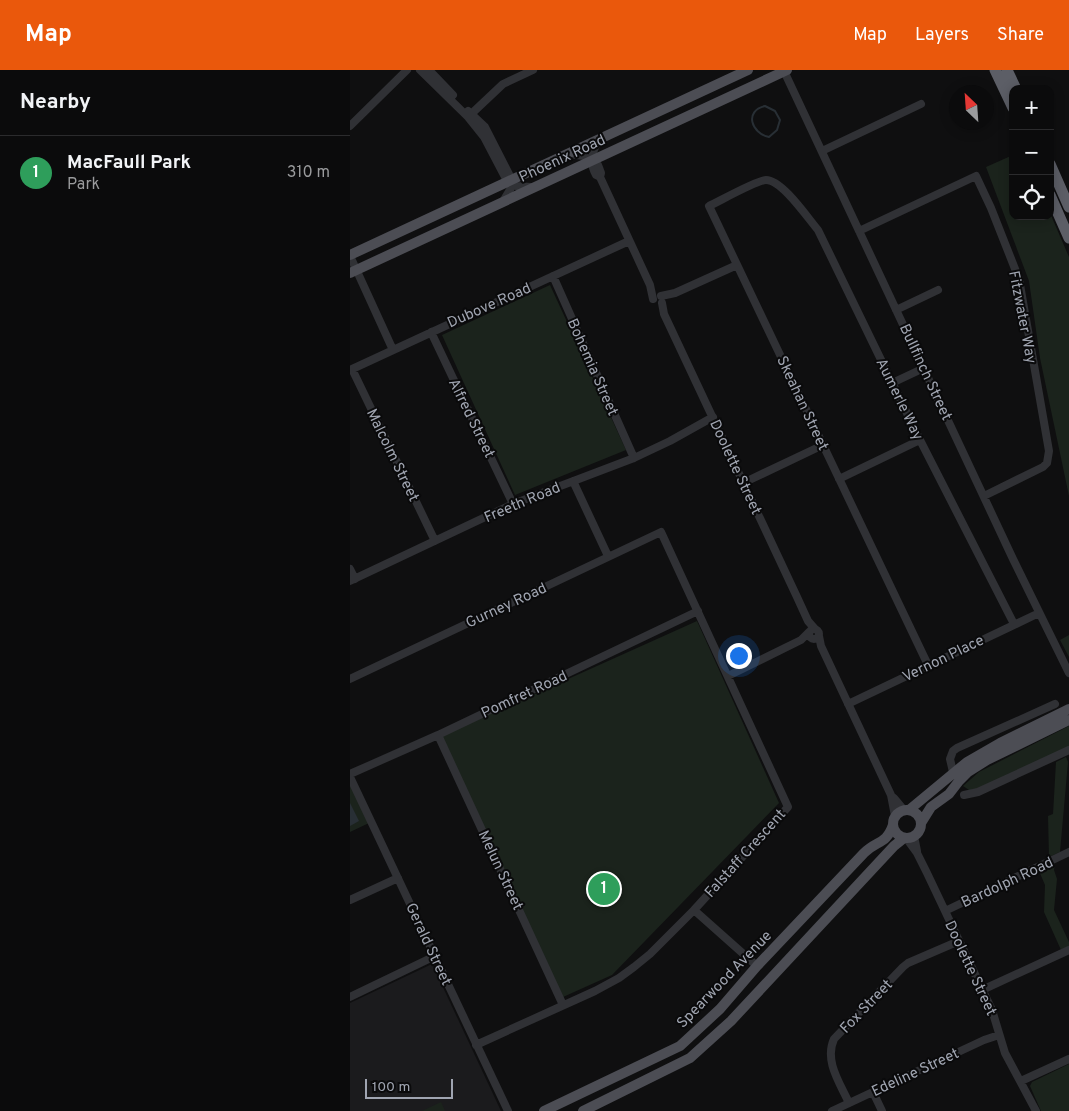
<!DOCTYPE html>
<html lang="en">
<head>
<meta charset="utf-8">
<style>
  body { margin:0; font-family:Overpass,sans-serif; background:#141415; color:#f1f3f6 }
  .controls { position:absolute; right:15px; top:15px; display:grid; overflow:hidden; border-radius:10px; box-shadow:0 2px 12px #0003 }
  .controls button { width:45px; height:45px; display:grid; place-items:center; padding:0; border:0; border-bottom:1px solid #2b2b2d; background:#0b0b0c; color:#f1f3f6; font:25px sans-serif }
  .compass { position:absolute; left:599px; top:15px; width:45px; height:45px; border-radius:50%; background:#0b0b0c; box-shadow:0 2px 12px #0003; rotate:335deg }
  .scale { position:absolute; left:15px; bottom:12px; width:88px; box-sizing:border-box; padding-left:5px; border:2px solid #a0a5b1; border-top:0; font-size:14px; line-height:18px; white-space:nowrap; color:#a0a5b1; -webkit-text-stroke:4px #0a0a0b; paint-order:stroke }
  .you { position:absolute; left:388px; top:585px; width:18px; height:18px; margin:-12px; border:4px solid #fff; border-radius:50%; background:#1a73e8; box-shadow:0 0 0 8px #1a73e833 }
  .badge { display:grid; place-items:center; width:32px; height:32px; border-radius:50%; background:#ea580c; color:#fff; font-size:16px; font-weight:700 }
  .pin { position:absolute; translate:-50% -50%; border:2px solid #fff; box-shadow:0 1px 5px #0006 }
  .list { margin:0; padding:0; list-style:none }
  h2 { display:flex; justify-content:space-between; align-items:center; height:65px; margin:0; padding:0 20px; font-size:21px }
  h2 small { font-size:16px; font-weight:400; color:#9a9b9d }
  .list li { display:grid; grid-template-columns:32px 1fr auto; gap:15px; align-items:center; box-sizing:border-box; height:75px; padding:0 20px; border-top:1px solid #2b2b2d }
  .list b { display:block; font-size:19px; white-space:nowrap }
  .list p { margin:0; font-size:16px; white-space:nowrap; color:#9a9b9d }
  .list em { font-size:16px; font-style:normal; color:#9a9b9d }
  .icon { flex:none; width:28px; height:28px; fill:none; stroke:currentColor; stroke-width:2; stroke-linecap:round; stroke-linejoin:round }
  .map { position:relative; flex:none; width:719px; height:1041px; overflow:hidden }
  header { display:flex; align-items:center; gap:30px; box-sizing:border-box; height:70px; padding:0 25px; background:#ea580c; color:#fff }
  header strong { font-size:24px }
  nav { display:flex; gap:28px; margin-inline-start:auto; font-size:18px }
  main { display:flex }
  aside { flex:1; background:#0b0b0c }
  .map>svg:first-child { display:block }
</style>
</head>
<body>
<header>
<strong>Map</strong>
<nav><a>Map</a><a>Layers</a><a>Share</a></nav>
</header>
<main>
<aside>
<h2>Nearby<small></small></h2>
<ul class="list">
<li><span class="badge" style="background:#2e9e5b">1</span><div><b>MacFaull Park</b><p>Park</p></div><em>310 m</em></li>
</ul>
</aside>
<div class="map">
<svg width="719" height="1041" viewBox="0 0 719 1041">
  <rect width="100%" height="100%" fill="#0f0f10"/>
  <!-- built -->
  <path fill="#1b1b1d" d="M82,894l69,147h-151v-108z"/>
  <!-- green -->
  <path fill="#1b231c" d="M663,85v61h37v-3l19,44v239l-29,-138 -11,-77 -43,-114z
    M200,215l76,165 -111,45 -73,-160z
    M347,551l82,182 -167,172 -49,22 -122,-261z
    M719,565v22l-9,-17z
    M719,656v21l-92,43h-8l-6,-4 16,-14z
    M716,687l2,5 -8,90 -11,5 -1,-41 5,-2 3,-52z
    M0,712l19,41 -19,9z
    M705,794l-1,6 3,9 -3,31 15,32v4l-8,4 -17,-38 1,-27 -6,-14z
    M719,994v47h-28l-11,-25 2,-4z
    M91,1032l4,9h-23z"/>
  <!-- water -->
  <path fill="#282f35" d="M0,733l9,18 -9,5z"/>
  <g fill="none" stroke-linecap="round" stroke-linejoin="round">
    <!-- stream -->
    <path stroke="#282f35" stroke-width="2" d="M415,36l10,5 5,9 -3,10 -8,7c-18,-4 -25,-26 -4,-31z"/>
    <!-- minor -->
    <path stroke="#303135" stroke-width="8" d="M70,0l48,47 16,20 22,42 10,7 15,1
      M79,0l24,25
      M434,1l229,488 56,114
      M118,41l17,16 26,51v10l-9,15
      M118,47l35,-33 30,-14
      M0,56l57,-56
      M250,69c-8,11 -11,24 -4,36l4,2
      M472,81l99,-47
      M218,84l16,2 14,9 3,8 -1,4 50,108 3,14
      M509,161l117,-55 15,32 28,71 30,172 -2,12 -4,4 -59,29
      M0,186l43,94
      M203,206l81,182
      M311,226l14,-3 62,-28
      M312,233l2,11 133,283 11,24 7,8
      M546,240l42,-20
      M81,262l82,172
      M2,299l83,172
      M0,300l279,-129
      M542,313l32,-15
      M489,409l81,-39
      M223,411l35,75
      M393,413l80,-38
      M0,499l5,10
      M0,511l163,-77 121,-46 36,-17 43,-24
      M459 564a5 5 0 1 1 10 0a5 5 0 1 1-10 0Z
      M469,566l2,10 70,149 4,21
      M578,595l-219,-459c11,-5 48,-26 57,-26 16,0 41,37 52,50l102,210 94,184
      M378,606l73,-36 8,-8
      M0,609l311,-147 127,275 -94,103 -44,44 -16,13 -15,11 -24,13 -119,54
      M498,634l191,-91
      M88,665l125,270
      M603,702l-3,-13 3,-8 4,-3 98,-44
      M0,704l88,-39 260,-124
      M0,707l158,334
      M614,725l14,-3 91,-42
      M544,728l10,12
      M564,766l3,15
      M556,768l11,15 10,20 65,137 13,43 31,58
      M0,830l48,-22
      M344,840l63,56
      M595,841l124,-59
      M632,920l87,-40
      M0,927l85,-41
      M671,1011l48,-22
      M523,1022l9,19
      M499,1033c-9,-20 -25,-42 -15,-64l69,-72 5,-4 51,-22
      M482,1041l152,-71 15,-5"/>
    <!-- major -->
    <path stroke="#4c4d54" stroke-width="10" d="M0,185l398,-185
      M0,203l437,-203
      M559,740l58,-48 33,-19 69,-34
      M543 754a14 14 0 1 1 28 0a14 14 0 1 1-28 0Z
      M571,753l10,-16 18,-13 10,-13 9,-9 19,-12 82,-40
      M194,1041l136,-65 40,-37 37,-43 107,-113c13,-13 22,-8 29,-28
      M233,1041l107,-53 41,-37 163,-175 10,-8"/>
    <!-- highway -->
    <path stroke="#5c5e66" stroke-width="11" d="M645,0l18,38
      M657,0l9,19
      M700,94l19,43
      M700,125l19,43"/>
  </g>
  <g text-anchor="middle" stroke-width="4" stroke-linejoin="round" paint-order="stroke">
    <!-- street labels -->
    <g font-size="15" fill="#a0a5b1" stroke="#0a0a0b">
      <text transform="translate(212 88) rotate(-25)" y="5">Phoenix Road</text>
      <text transform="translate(139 235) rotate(-24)" y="5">Dubove Road</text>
      <text transform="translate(673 247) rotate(79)" y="5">Fitzwater Way</text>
      <text transform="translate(243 297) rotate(66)" y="5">Bohemia Street</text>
      <text transform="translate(576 302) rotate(65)" y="5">Bullfinch Street</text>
      <text transform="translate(550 329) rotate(64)" y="5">Aumerle Way</text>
      <text transform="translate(453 333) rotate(65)" y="5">Skeahan Street</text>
      <text transform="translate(122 348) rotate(64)" y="5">Alfred Street</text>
      <text transform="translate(43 385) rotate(64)" y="5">Malcolm Street</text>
      <text transform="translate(386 397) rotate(65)" y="5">Doolette Street</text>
      <text transform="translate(172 432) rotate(-23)" y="5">Freeth Road</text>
      <text transform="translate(156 535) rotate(-25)" y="5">Gurney Road</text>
      <text transform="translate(593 588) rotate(-26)" y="5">Vernon Place</text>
      <text transform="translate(174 624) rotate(-25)" y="5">Pomfret Road</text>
      <text transform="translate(395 783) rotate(-48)" y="5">Falstaff Crescent</text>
      <text transform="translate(151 800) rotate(65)" y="5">Melun Street</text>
      <text transform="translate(657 812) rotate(-25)" y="5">Bardolph Road</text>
      <text transform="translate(79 874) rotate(65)" y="5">Gerald Street</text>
      <text transform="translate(621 898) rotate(65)" y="5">Doolette Street</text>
      <text transform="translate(374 909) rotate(-46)" y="5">Spearwood Avenue</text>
      <text transform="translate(516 936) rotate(-46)" y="5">Fox Street</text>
      <text transform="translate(565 1002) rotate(-25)" y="5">Edeline Street</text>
    </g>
  </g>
</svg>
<div class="controls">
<button>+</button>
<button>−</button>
<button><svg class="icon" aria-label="locate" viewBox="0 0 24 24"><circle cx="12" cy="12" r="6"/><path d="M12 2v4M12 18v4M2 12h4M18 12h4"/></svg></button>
</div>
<svg class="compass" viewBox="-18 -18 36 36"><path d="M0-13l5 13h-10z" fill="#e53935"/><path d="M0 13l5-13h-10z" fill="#9a9b9d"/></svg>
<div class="scale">100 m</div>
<div class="you"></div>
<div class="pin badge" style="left:254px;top:819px;background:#2e9e5b">1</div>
</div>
</main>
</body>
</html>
